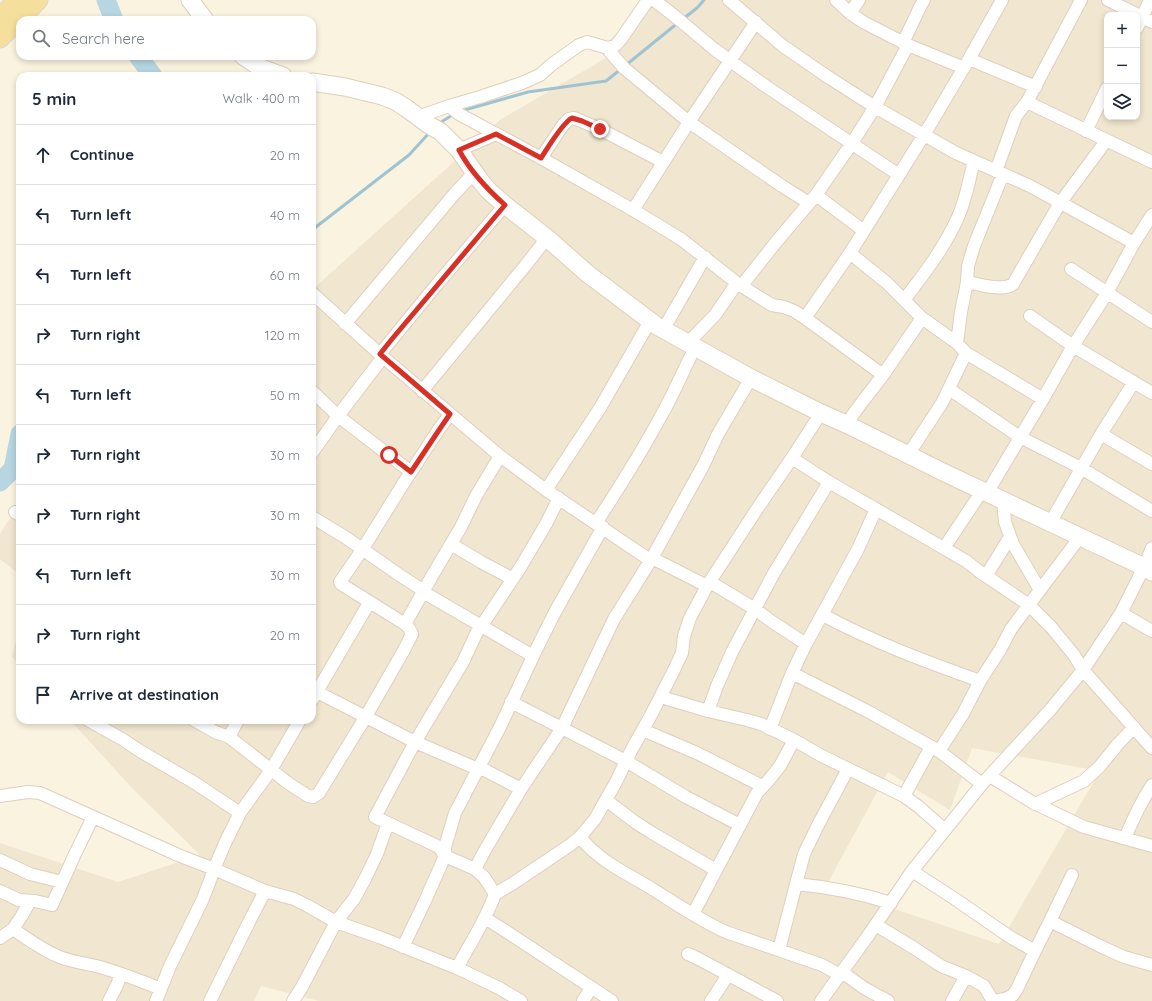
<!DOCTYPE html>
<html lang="en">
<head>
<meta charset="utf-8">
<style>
  body { margin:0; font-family:Quicksand,sans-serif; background:#f6f6f7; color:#1f2937 }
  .controls { position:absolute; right:12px; top:12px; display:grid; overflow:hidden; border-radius:8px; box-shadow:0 2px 6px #0003 }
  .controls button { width:36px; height:36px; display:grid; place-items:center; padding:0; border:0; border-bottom:1px solid #e0e1e3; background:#fff; color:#1f2937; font:20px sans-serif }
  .stop { position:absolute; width:12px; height:12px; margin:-9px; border:3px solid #d93025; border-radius:50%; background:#fff }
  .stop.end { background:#d93025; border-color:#fff; box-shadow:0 1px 4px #0008 }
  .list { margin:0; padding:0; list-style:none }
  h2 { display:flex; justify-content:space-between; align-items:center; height:52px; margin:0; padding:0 16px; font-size:17px }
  h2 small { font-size:13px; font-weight:400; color:#747a83 }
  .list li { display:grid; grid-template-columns:26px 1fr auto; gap:12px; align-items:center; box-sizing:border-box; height:60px; padding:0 16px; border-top:1px solid #e0e1e3 }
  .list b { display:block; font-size:15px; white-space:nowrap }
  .list em { font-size:13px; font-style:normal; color:#747a83 }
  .icon { flex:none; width:22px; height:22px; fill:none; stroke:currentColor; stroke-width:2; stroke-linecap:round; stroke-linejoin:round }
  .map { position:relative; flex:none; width:1152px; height:1001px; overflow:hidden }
  .search { position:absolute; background:#fff; box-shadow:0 2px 6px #0003; left:16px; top:16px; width:300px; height:44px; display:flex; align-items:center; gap:10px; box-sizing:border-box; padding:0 14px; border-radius:12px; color:#747a83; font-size:15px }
  .panel { position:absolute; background:#fff; box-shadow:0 2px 6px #0003; left:16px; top:72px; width:300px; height:652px; border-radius:12px }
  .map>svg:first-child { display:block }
</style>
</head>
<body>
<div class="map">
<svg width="1152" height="1001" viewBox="0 0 1152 1001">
  <rect width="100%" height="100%" fill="#faf3e0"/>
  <!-- residential -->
  <path fill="#f1e6cf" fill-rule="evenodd" d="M652,0h500v1001h-833l-58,-15 -7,15h-254v-158l118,39 82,-27 -67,-66 -63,-69h242v-430l188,-170 106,-62zM1107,15h30v102h-30zM972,748l128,23 -101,173 -173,-58 62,-114 62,38z
    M20,502v73l-20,-16v-25z
    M20,624v42l-8,-9z"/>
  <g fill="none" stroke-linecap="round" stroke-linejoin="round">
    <!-- stream -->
    <path stroke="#9ec4d3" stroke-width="3" d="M683,19l14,-11 7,-8
      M626,65l53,-43
      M461,111l67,-19 78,-11 15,-12
      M438,124l16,-10
      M312,230l97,-75 21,-23"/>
    <!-- river -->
    <path stroke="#b7d6e2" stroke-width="19" d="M106,0l8,20
      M138,56l15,20
      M0,482l13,-13 7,-35"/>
    <defs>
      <path id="street" d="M654,0l23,18 37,31 53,38 132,88
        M729,0l54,46 45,31 47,30 81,46 74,33 104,57
        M836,0l14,13 13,9 45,23 56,23
        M1108,0l44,22
        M850,13l9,-13
        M1137,28l13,-28
        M903,43l17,-36 4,-7
        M608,48l2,4 14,16 65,54 93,64 27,17
        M969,59l67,28
        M1027,102l125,60
        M449,106l10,8 82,44 92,52 48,29 56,44 25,16 10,6 12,2 10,4 11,7 78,57
        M418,117l31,-11 31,-9 42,-14 18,-8 11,-10 28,-20 8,-3 21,6 8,-3 5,-6 27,-39
        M1086,131l21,-43
        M459,150l37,-16
        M541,158l22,-33 6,-6 5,-1 26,11 63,33
        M996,171l20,-55 11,-14 54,-102
        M816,195l48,36
        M633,210l56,-88 67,-100
        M850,253l37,30 35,35 35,25 9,10 77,46
        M1071,269l81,53
        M967,282c12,2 36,10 46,2l47,-81 46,-62
        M742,285l35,-44 39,-46 36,-52 23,-36 33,-62
        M312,293l71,64 117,99 46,34 104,70
        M904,300c20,-26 41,-53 54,-83 8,-17 11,-37 16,-56
        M1030,316l43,30 79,47
        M805,318l45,-65 74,-118 45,-76 33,-59
        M345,324l111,-132 18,-19
        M663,330l42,-73
        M688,343l27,-28 22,-32
        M957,343l4,-31 6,-30 1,-16 6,-20 29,-72
        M380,354l58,-71 67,-78
        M949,389l71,48 61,31 71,43
        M312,391l26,25 73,56
        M422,391l103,-125 22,-28
        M846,424l14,-19 23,-30 39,-57
        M1101,434l51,30
        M312,453l26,-37 45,-59
        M908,455l34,-52 24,-50
        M792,458l37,24 137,79 14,11 49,33 22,22 23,28 9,15 69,78
        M546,490l54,-82 50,-87
        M987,493l56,-94 30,-53 34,-53 27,-50 18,-28
        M1003,500l2,22 8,22 27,46
        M15,512l5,3
        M312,517l33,20 53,37 26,17
        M596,523c23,-35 45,-70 65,-107 13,-22 22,-46 34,-68
        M1050,523l51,-89 33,-52
        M451,544l30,18 32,17
        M944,548l38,-57
        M652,558l55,28
        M986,576l24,-39
        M710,582l45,27 16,12 35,23
        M423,592l110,64
        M1121,613l31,18
        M823,615c50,27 104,47 157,66
        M405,624l27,-48 29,-49 15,-31 24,-40
        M792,673l79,40 68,38 43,33
        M312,689l5,3 98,50 63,27
        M661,697l47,14 39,9 14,4 33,16 28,16 82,40 15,11 26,23
        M312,700l57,-97
        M511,702l115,59 60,36 54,28
        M708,711l9,-25 15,-34 42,-79 55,-91
        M88,720l34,19 18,12 55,32 45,30
        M194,720l21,12 14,5 59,46 20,13 5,1 6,-4 46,-75 39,-68 8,-16 -3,-6 -4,-4 -64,-40 -1,-2 22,-32 41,-66 36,-55 11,-15
        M770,729l22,-56 14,-29 52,-95 18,-40
        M643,730l56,24 63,32
        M229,737l9,-17
        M939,751l24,-37 17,-33 20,-31 11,-21 35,-47 34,-45
        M479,767l42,22
        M990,776l42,26 52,25 68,19
        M0,796l28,-4 12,1 138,62 36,14 51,22 29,8 14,7 28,16 43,15 78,31 42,20 22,13
        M904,796l27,-49
        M606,800l29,22 17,11 64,37
        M1035,804l49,-23 16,-15 18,-22 16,-17
        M580,837c21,26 47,36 74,53 24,15 47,31 72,42l96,33 18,10
        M1125,838c8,-19 16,-36 27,-53
        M0,860l30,14 32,8
        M475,869l10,-19 36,-61 41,-61 52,-109 38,-61 52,-94 14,-30 33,-56
        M912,871l43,28 55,38 25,14
        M796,884c32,3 64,9 95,19
        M0,891l19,9 16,1 17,4 23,-51 18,-37
        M495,894l-11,-17 -9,-8 -30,-13 -6,-9 -64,-30 40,-75 48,-80 13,-28 44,-66 26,-44 13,-26
        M693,914l64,-121 11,-12 12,-15 14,-26
        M485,918l19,12 108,71
        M1050,921l52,26 22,10 28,8
        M876,925l38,23 27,18 25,10 18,10 9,15
        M13,929c13,9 27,19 42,26 14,7 30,8 45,12 21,6 41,14 61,22
        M0,938l13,-9 8,-12 9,-16
        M403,947l22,-46 20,-45v-9l10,-34 45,-86 36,-77 19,-38 48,-85
        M779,950l17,-66 8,-30 14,-29 30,-56
        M688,954l9,4 80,43
        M457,968c13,-24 29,-48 38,-74l17,-10 58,-39 10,-8 15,-18 21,-37 16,-33 18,-32 22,-43 10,-21 2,-17 6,-18 17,-32 52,-80 33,-48 29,-45
        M842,972l22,16 24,13
        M109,1001l8,-16 4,-11
        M156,1001l14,-35 32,-65 9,-23 3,-9 12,-28 14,-28 31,-43 29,-50
        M210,1001l36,-73 19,-37
        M293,1001l9,-14 34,-65 18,-23 11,-20 12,-25 11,-31
        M583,1001l8,-13
        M711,1001l17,-26
        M821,1001l49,-68 42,-62 33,-41 37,-46 68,-74 33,-40 38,-57 23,-46 8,-19
        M952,1001l14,-25
        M994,1001l11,-2 8,-4 4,-6 18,-38 15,-30 22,-46"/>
      <path id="secondary" d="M190,0l15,20
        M243,56l18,12 22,8
        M312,82l33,5 37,9 13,5 11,7 23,17 12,7 18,18 20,29 10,12 16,14 42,33 41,36 69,52 94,52 70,35 25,11 99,49 199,94 8,5"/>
      <path id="primary" d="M0,18l18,-18
        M0,38l38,-38"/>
    </defs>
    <!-- street casing -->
    <use href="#street" stroke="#ddd0bd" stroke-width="14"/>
    <!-- secondary casing -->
    <use href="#secondary" stroke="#dfcfb9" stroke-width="19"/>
    <!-- primary casing -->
    <use href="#primary" stroke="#dcd8d4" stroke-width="21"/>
    <!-- street -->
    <use href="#street" stroke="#fff" stroke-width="12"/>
    <!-- secondary -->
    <use href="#secondary" stroke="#fff" stroke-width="17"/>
    <!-- primary -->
    <use href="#primary" stroke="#f5df9c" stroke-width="19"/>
  </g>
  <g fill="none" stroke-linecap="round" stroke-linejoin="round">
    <!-- route -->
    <path stroke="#d93025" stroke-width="5" d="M389,455l22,17 28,-42 11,-16 -70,-60 12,-15 113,-134c-18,-16 -35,-34 -46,-55l37,-16 45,24c6,-9 22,-36 31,-40l10,3 18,8"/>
  </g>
</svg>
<div class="controls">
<button>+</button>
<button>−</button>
<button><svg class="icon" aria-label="layers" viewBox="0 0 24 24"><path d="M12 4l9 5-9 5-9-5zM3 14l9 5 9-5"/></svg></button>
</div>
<div class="stop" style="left:389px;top:455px"></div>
<div class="stop end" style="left:600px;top:129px"></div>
<div class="search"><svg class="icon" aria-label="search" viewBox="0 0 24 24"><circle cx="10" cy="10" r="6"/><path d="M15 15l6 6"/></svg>Search here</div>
<section class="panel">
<h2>5 min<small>Walk · 400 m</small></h2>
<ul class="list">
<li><svg class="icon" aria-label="ahead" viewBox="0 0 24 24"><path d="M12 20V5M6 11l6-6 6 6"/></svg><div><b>Continue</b></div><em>20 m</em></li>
<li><svg class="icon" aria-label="left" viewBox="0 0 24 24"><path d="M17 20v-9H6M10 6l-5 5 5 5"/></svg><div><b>Turn left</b></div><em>40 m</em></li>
<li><svg class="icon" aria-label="left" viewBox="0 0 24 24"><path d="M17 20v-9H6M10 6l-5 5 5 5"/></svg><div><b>Turn left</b></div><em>60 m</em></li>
<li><svg class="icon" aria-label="right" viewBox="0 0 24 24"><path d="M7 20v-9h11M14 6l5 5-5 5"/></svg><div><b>Turn right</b></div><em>120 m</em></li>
<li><svg class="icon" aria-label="left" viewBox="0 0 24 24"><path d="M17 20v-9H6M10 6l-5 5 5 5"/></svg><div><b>Turn left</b></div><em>50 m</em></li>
<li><svg class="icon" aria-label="right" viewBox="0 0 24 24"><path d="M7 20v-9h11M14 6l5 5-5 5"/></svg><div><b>Turn right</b></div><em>30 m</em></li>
<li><svg class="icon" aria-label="right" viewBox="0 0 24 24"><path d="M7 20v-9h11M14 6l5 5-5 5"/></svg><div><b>Turn right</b></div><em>30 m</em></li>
<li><svg class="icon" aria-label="left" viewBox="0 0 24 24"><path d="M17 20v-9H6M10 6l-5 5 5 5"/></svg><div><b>Turn left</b></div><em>30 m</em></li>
<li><svg class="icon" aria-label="right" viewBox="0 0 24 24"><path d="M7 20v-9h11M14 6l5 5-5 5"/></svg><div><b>Turn right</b></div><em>20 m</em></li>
<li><svg class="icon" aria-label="arrive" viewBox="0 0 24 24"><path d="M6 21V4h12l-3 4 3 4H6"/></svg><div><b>Arrive at destination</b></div></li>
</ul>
</section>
</div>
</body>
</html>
